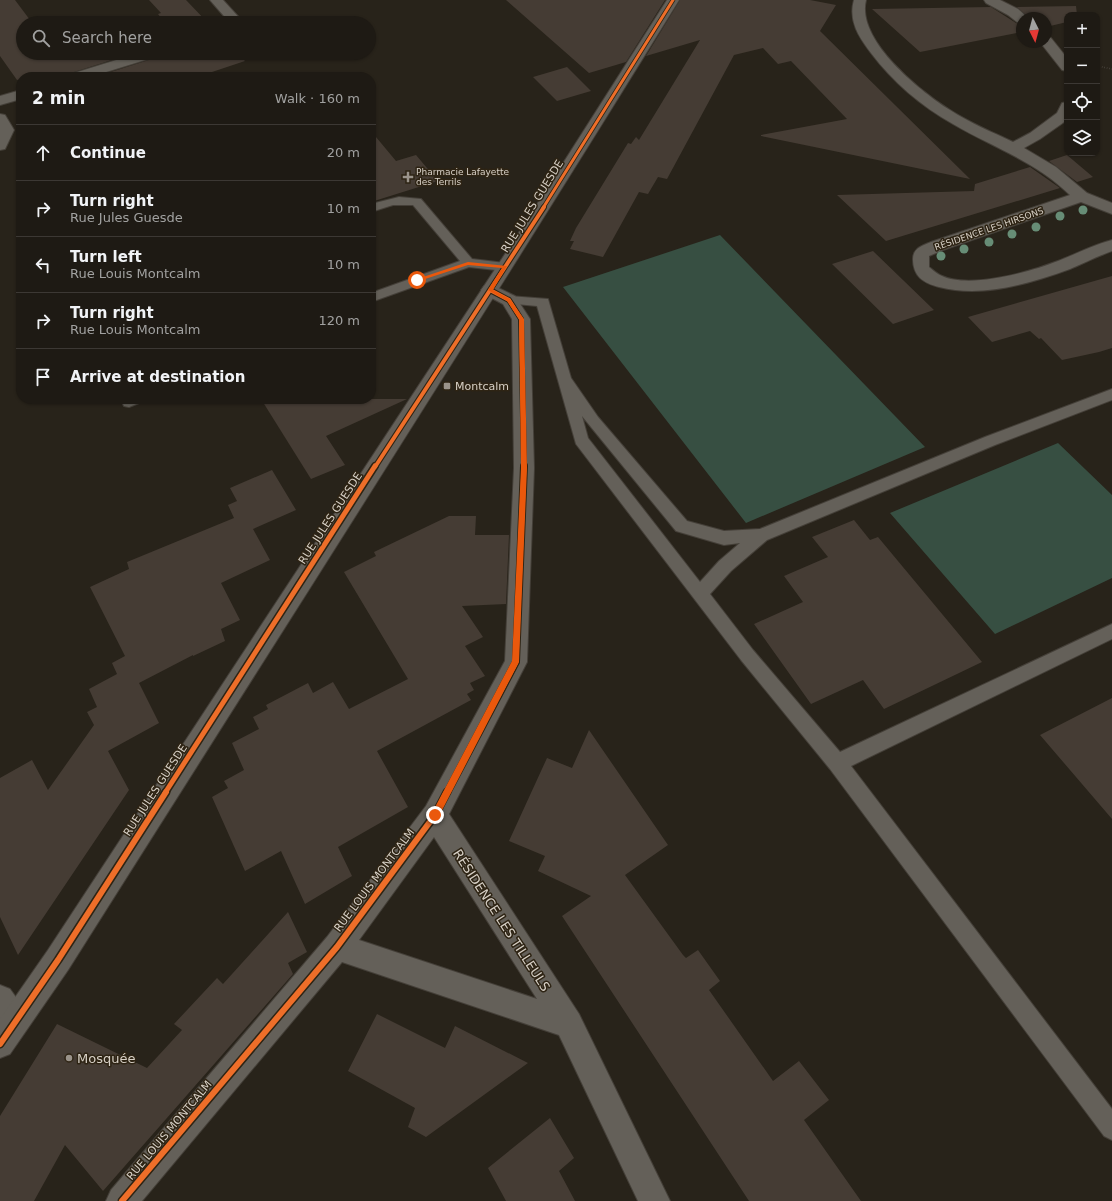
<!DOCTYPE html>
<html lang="en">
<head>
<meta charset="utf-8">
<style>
  body { margin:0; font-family:"DejaVu Sans",sans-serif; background:#26231d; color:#f1f3f6 }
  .controls { position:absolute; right:12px; top:12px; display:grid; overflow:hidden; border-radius:8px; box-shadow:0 1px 3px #0004 }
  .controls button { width:36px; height:36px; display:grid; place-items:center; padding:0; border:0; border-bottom:1px solid #3c3834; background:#1e1a14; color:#f1f3f6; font:20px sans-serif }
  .compass { position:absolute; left:1016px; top:12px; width:36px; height:36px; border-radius:50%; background:#1e1a14; box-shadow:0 1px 3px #0004; rotate:174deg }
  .stop { position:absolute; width:12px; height:12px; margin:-9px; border:3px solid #ea580c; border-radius:50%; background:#fff }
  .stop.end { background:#ea580c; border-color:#fff; box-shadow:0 1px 4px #0008 }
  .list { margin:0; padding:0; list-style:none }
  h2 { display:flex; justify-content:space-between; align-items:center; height:52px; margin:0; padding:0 16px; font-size:17px }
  h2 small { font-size:13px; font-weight:400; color:#a1a1a0 }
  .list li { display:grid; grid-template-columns:26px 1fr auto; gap:12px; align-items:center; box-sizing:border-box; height:56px; padding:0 16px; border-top:1px solid #3c3834 }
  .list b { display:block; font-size:15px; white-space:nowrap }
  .list p { margin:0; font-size:13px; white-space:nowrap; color:#a1a1a0 }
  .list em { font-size:13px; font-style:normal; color:#a1a1a0 }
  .icon { flex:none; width:22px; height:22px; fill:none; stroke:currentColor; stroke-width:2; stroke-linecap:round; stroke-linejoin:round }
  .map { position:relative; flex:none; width:1112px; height:1201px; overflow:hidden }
  .search { position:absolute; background:#1e1a14; box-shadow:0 1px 3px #0004; left:16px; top:16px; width:360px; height:44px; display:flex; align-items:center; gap:10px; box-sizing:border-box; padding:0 14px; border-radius:22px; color:#a1a1a0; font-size:15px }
  .panel { position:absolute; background:#1e1a14; box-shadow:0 1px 3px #0004; left:16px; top:72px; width:360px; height:332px; border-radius:16px }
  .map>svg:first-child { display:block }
</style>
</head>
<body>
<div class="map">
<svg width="1112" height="1201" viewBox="0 0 1112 1201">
  <rect width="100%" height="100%" fill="#28231a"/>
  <!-- green -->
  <path fill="#374f42" d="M720,235l205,212 -179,76 -183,-236z
    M1058,443l54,52v83l-117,56 -105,-121z"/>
  <!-- building -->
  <path fill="#453c34" d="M0,0h15l15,20 10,-3 4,6h-21v30h111l-63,20 -3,4h-47v2l-4,1 -17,-24z
    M149,0h37l22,23h-65l18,-5 -3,-4 3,-1z
    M506,0h159l-39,62 -37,11z
    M680,0h130l26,5 -16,26 150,148 -209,-43v-1l86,-16 -56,-58 -13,3 -15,-16 -29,7 -67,124 -9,-2 -10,17 -9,-2 -36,65 -33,-8 4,-8h-4l6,-13 52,-85 3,1 5,-7 3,3 61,-100 -54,16z
    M1076,6l1,9h-10v7l-21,5v-9h-17l-12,-11z
    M991,7l25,16 6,1v8l-102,20 -48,-43z
    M72,16l5,7h-29z
    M161,53h76l8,8 -48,16h-102l63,-20z
    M567,67l24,24 -34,10 -24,-24z
    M371,131l25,30 20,-6 22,26 -67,21z
    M1067,155l26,22 -16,5 -28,-21z
    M1030,167l30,21 -174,53 -49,-46 137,-4 1,-7z
    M873,251l61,59 -41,14 -61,-60z
    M1112,276v72l-13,4 -37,8 -21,-22 -2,1 -9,-8 -38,11 -24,-25z
    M261,399h146l-81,37 19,29 -34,14z
    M272,470l24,40 -43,19 17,31 -49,23 19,37 -19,9 4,12 -32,15v-1l-54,28 20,40 -51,28 21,39 -111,165 -18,-38v-139l32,-18 16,30 46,-65 -7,-13 10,-5 -8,-18 28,-15 -5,-11 13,-7 -35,-69 39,-18 -2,-7 107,-44 -6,-13 9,-4 -7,-13z
    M449,516h27l-1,19h34l-3,69 -44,2 21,31 -18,9 20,30 -15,7 4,7 -7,4 4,6 -94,51 31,56 -70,40 14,29 -47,28 -24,-53 -36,20 -33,-74 16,-9 -4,-7 20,-11 -12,-27 27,-14 -6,-12 15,-8 -2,-4 42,-22 5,10 20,-11 16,27 59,-30 -64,-107 32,-16 -2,-4z
    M854,520l16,20 8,-3 104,125 -98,47 -21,-29 -52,24 -57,-80 49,-22 -19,-26 44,-19 -16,-20z
    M1112,698v121l-72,-84z
    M589,730l79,115 -43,30 58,80 3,3 12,-8 22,31 -11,9 64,91 26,-20 30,39 -25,20 57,81h-112l-187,-285 29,-20 -53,-25 7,-15 -36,-15 38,-83 25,10z
    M288,912l19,40 -19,11 5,11 -190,217 -38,-46 -31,56h-34v-85l57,-92 90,44 35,-38 -8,-6 43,-46 6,6z
    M377,1014l68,34 10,-22 73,37 -102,74 -18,-10 7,-19 -67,-37z
    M550,1118l24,40 -15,13 16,30h-69l-18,-33z"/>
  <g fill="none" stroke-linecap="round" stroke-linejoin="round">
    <defs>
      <path id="lane" d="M399,197l22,2 51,60 33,4 5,1 1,3 -1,3 -5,1 -36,-4 -98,35v-9l89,-32 -47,-56h-20l-22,7v-8z
        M509,296l39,3 23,79 27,39 89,104 37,10 36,-2 225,-92 127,-48v11l-117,45 -228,95 -36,31 -21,23 43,56 87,102 272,-128v15l-261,127 261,343v31l-8,-4 -274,-367 -89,-109 -165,-216 -39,-138 -33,-3 -2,-3 2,-3zM582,416l94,115 48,14 16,-2 -21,18 -19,21 -112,-144z
        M123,399h18l-2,4 -10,4 -5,-1 -2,-4z"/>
      <path id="street" d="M210,0h13l21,23h-14z
        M854,0h12c-10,40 54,91 84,110 20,13 42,22 63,32l17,-9 27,-20 5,-10 5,-1v18l-27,19 -16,9 32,19 31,26 25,10v11l-31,-12 -138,48 -14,6v11c4,3 8,7 13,9 28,13 88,-4 116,-15 18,-7 35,-16 54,-21v11c-14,5 -28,12 -42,18 -41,15 -88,29 -131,18 -16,-4 -26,-11 -26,-28 0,-11 9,-13 18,-17l139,-47c-35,-34 -76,-47 -117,-71 -32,-18 -60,-42 -82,-71 -12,-16 -23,-32 -17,-53z
        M984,0h16l18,9 10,9h-6v5l-5,-1 -9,-7 -22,-12z
        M1046,37l5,1 16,20v13l-5,-1 -22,-28h6z
        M139,53h21l-2,3 -68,21h-21l2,-3z
        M21,90v9l-21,6v-9z
        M0,114l5,1 9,15 -9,19 -5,1z
        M490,284l25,12 15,23 4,149 -7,194 -78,152 130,200 91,187h-32l-79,-166 -217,-73 -200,239h-36l5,-11 216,-253 99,-131 79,-145 9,-193 -2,-149 -9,-15 -19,-10 -3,-4 3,-4zM434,837l103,162 -178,-59z
        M0,985l10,4 15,21 4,10 -4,10 -10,4 -10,-4 -5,-7z"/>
      <path id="secondary" d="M667,0h12c-201,325 -407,647 -611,970l-58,84 -10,4v-39l48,-69 463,-705z"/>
    </defs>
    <!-- lane casing -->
    <use href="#lane" stroke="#443f38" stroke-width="2"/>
    <!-- street casing -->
    <use href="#street" stroke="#443f38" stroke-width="2"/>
    <!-- secondary casing -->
    <use href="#secondary" stroke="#443f38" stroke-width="2"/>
    <!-- path -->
    <path stroke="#5e5a54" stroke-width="1.5" stroke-dasharray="0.5 2" stroke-linecap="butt" d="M1097,66l15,3"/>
    <!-- lane -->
    <use href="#lane" fill="#646059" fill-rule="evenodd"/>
    <!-- street -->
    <use href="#street" fill="#646059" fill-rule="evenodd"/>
    <!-- secondary -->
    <use href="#secondary" fill="#646059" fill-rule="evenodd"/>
    <defs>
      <path id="cycleway-far3" d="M543,208l130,-208"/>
      <path id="cycleway-far2" d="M490,290l19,10 12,19 3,148
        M375,467l169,-260"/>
      <path id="cycleway-far1" d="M165,793l210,-327
        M447,793l69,-131 8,-196"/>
      <path id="cycleway" d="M0,1044l58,-84 108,-168
        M122,1201l215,-254 98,-132 12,-23"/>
    </defs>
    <!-- cycleway-far3 casing -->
    <use href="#cycleway-far3" stroke="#2e2414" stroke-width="4.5"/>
    <!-- cycleway-far2 casing -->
    <use href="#cycleway-far2" stroke="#2e2414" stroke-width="6"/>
    <!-- cycleway-far1 casing -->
    <use href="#cycleway-far1" stroke="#2e2414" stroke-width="8"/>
    <!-- cycleway casing -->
    <use href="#cycleway" stroke="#2e2414" stroke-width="9"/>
    <!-- cycleway-far3 -->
    <use href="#cycleway-far3" stroke="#ee6e29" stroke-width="3"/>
    <!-- cycleway-far2 -->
    <use href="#cycleway-far2" stroke="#ee6e29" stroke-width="4"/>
    <!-- cycleway-far1 -->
    <use href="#cycleway-far1" stroke="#ee6e29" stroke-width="5"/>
    <!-- cycleway -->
    <use href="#cycleway" stroke="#ee6e29" stroke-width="6"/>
  </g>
  <!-- trees -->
  <g fill="#678d76">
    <circle cx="1083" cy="210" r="4.5"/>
    <circle cx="1060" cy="216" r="4.5"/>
    <circle cx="1036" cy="227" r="4.5"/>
    <circle cx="1012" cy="234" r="4.5"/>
    <circle cx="989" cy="242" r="4.5"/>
    <circle cx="964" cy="249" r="4.5"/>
    <circle cx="941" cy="256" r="4.5"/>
  </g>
  <!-- route -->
  <path fill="#ea580c" d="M468,262l39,4 -14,24 17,9 14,20 3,149 -8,194 -81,156 -3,1 -3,-1v-5l80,-152 9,-193 -2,-149 -12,-18 -19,-11 14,-22 -34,-3 -49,16 -5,-1z"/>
  <!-- markers -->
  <g fill="#9a938a" stroke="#2e2414" stroke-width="1.5">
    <path d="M406 171h4v4h4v4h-4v4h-4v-4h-4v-4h4z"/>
    <rect x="443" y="382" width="8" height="8" rx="2"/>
    <circle cx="69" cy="1058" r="4"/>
  </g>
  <g text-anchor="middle" stroke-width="3" stroke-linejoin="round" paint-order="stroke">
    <!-- far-poi labels -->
    <g font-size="9" fill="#d7d0c6" stroke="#2e2414" text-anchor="start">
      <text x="416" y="175">Pharmacie Lafayette<tspan x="416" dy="10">des Terrils</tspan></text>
    </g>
    <!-- far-street labels -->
    <g font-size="9" fill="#d7d0c6" stroke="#2e2414">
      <text transform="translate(989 229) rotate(-19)" y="3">RÉSIDENCE LES HIRSONS</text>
    </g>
    <!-- street labels -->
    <g font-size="11" fill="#d7d0c6" stroke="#2e2414">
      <text transform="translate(532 206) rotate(-58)" y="4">RUE JULES GUESDE</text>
      <text transform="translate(330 518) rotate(-57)" y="4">RUE JULES GUESDE</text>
      <text transform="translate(155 790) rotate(-57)" y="4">RUE JULES GUESDE</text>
      <text transform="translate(374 880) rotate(-53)" y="4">RUE LOUIS MONTCALM</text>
      <text transform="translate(169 1130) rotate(-50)" y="4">RUE LOUIS MONTCALM</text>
    </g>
    <!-- poi labels -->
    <g font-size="11" fill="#d7d0c6" stroke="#2e2414" text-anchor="start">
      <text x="455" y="390">Montcalm</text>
    </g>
    <!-- near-street labels -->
    <g font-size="13" fill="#d7d0c6" stroke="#2e2414">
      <text transform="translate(502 920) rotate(57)" y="5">RÉSIDENCE LES TILLEULS</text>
    </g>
    <!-- near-poi labels -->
    <g font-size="13" fill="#d7d0c6" stroke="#2e2414" text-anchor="start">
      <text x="77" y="1063">Mosquée</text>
    </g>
  </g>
</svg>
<div class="controls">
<button>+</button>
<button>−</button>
<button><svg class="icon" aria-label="locate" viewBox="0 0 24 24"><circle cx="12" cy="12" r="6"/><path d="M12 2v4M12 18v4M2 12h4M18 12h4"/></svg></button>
<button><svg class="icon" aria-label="layers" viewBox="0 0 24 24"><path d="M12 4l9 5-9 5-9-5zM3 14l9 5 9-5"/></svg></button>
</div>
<svg class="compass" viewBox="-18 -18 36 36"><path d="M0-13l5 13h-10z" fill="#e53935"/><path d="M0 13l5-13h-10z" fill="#a1a1a0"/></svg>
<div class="stop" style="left:417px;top:280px"></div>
<div class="stop end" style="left:435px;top:815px"></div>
<div class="search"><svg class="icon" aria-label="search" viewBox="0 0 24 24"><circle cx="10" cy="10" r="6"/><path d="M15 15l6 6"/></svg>Search here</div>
<section class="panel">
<h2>2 min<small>Walk · 160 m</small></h2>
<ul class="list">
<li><svg class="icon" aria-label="ahead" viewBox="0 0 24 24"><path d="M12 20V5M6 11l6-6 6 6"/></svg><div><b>Continue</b></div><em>20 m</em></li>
<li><svg class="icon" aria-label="right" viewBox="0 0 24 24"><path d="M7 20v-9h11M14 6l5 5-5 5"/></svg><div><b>Turn right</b><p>Rue Jules Guesde</p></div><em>10 m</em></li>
<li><svg class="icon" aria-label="left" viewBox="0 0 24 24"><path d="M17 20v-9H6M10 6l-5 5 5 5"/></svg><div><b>Turn left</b><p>Rue Louis Montcalm</p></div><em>10 m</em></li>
<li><svg class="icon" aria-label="right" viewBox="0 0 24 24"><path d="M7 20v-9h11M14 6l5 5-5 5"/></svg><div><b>Turn right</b><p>Rue Louis Montcalm</p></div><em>120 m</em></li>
<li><svg class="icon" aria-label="arrive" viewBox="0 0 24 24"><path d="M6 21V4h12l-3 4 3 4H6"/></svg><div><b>Arrive at destination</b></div></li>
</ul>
</section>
</div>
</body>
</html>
